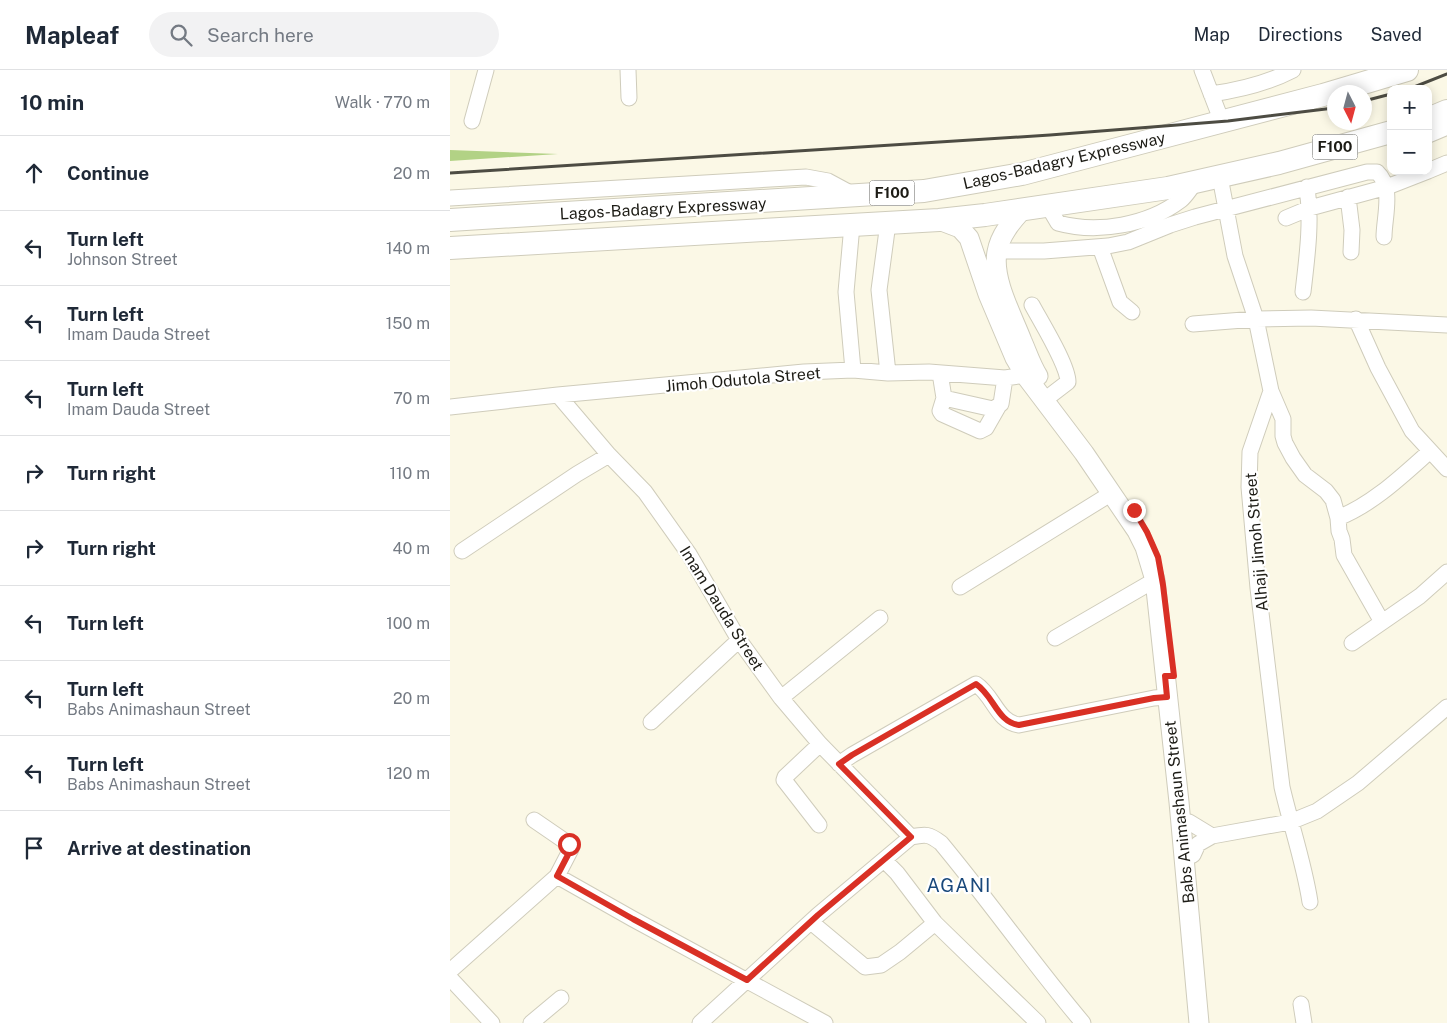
<!DOCTYPE html>
<html lang="en">
<head>
<meta charset="utf-8">
<style>
  body { margin:0; font-family:"Public Sans",sans-serif; background:#f2f2f3; color:#1f2937 }
  .controls { position:absolute; right:15px; top:15px; display:grid; overflow:hidden; border-radius:10px; box-shadow:0 2px 12px #0003 }
  .controls button { width:45px; height:45px; display:grid; place-items:center; padding:0; border:0; border-bottom:1px solid #e0e1e3; background:#fff; color:#1f2937; font:25px sans-serif }
  .compass { position:absolute; left:877px; top:15px; width:45px; height:45px; border-radius:50%; background:#fff; box-shadow:0 2px 12px #0003; rotate:174deg }
  .stop { position:absolute; width:15px; height:15px; margin:-11px; border:4px solid #d93025; border-radius:50%; background:#fff }
  .stop.end { background:#d93025; border-color:#fff; box-shadow:0 1px 5px #0008 }
  .list { margin:0; padding:0; list-style:none }
  h2 { display:flex; justify-content:space-between; align-items:center; height:65px; margin:0; padding:0 20px; font-size:21px }
  h2 small { font-size:16px; font-weight:400; color:#747a83 }
  .list li { display:grid; grid-template-columns:32px 1fr auto; gap:15px; align-items:center; box-sizing:border-box; height:75px; padding:0 20px; border-top:1px solid #e0e1e3 }
  .list b { display:block; font-size:19px; white-space:nowrap }
  .list p { margin:0; font-size:16px; white-space:nowrap; color:#747a83 }
  .list em { font-size:16px; font-style:normal; color:#747a83 }
  .icon { flex:none; width:28px; height:28px; fill:none; stroke:currentColor; stroke-width:2; stroke-linecap:round; stroke-linejoin:round }
  .map { position:relative; flex:none; width:997px; height:953px; overflow:hidden }
  header { display:flex; align-items:center; gap:30px; box-sizing:border-box; height:70px; padding:0 25px; background:#fff; border-bottom:1px solid #e0e1e3 }
  header strong { font-size:24px }
  nav { display:flex; gap:28px; margin-inline-start:auto; font-size:18px }
  .search { width:350px; height:45px; background:#f2f2f3; display:flex; align-items:center; gap:12px; box-sizing:border-box; padding:0 18px; border-radius:28px; color:#747a83; font-size:19px }
  main { display:flex }
  aside { flex:1; background:#fff }
  .map>svg:first-child { display:block }
</style>
</head>
<body>
<header>
<strong>Mapleaf</strong>
<div class="search"><svg class="icon" aria-label="search" viewBox="0 0 24 24"><circle cx="10" cy="10" r="6"/><path d="M15 15l6 6"/></svg>Search here</div>
<nav><a>Map</a><a>Directions</a><a>Saved</a></nav>
</header>
<main>
<aside>
<h2>10 min<small>Walk · 770 m</small></h2>
<ul class="list">
<li><svg class="icon" aria-label="ahead" viewBox="0 0 24 24"><path d="M12 20V5M6 11l6-6 6 6"/></svg><div><b>Continue</b></div><em>20 m</em></li>
<li><svg class="icon" aria-label="left" viewBox="0 0 24 24"><path d="M17 20v-9H6M10 6l-5 5 5 5"/></svg><div><b>Turn left</b><p>Johnson Street</p></div><em>140 m</em></li>
<li><svg class="icon" aria-label="left" viewBox="0 0 24 24"><path d="M17 20v-9H6M10 6l-5 5 5 5"/></svg><div><b>Turn left</b><p>Imam Dauda Street</p></div><em>150 m</em></li>
<li><svg class="icon" aria-label="left" viewBox="0 0 24 24"><path d="M17 20v-9H6M10 6l-5 5 5 5"/></svg><div><b>Turn left</b><p>Imam Dauda Street</p></div><em>70 m</em></li>
<li><svg class="icon" aria-label="right" viewBox="0 0 24 24"><path d="M7 20v-9h11M14 6l5 5-5 5"/></svg><div><b>Turn right</b></div><em>110 m</em></li>
<li><svg class="icon" aria-label="right" viewBox="0 0 24 24"><path d="M7 20v-9h11M14 6l5 5-5 5"/></svg><div><b>Turn right</b></div><em>40 m</em></li>
<li><svg class="icon" aria-label="left" viewBox="0 0 24 24"><path d="M17 20v-9H6M10 6l-5 5 5 5"/></svg><div><b>Turn left</b></div><em>100 m</em></li>
<li><svg class="icon" aria-label="left" viewBox="0 0 24 24"><path d="M17 20v-9H6M10 6l-5 5 5 5"/></svg><div><b>Turn left</b><p>Babs Animashaun Street</p></div><em>20 m</em></li>
<li><svg class="icon" aria-label="left" viewBox="0 0 24 24"><path d="M17 20v-9H6M10 6l-5 5 5 5"/></svg><div><b>Turn left</b><p>Babs Animashaun Street</p></div><em>120 m</em></li>
<li><svg class="icon" aria-label="arrive" viewBox="0 0 24 24"><path d="M6 21V4h12l-3 4 3 4H6"/></svg><div><b>Arrive at destination</b></div></li>
</ul>
</aside>
<div class="map">
<svg width="997" height="953" viewBox="0 0 997 953">
  <rect width="100%" height="100%" fill="#fbf8e6"/>
  <!-- green -->
  <path fill="#b2d285" d="M0,80l108,4 -108,7z"/>
  <g fill="none" stroke-linecap="round" stroke-linejoin="round">
    <defs>
      <path id="minor" d="M178,0l1,28
        M752,0l20,52
        M761,24c28,-4 57,-11 82,-24
        M22,51l14,-51
        M978,101l19,-8
        M770,107l15,79 21,63 15,72 -21,61 -1,35 9,101 24,199c9,39 22,76 28,115
        M898,127l4,33 -1,22
        M0,128l356,-21 22,4 26,14
        M598,136l10,17c40,11 90,2 123,-23 6,-5 10,-13 15,-18
        M836,148l24,-10 77,-21 41,-16
        M402,155l-6,67 7,78
        M650,177l20,55 12,10
        M547,181h47l64,-5 20,-4 42,-17 25,-8 172,-45h10c17,16 7,45 7,65
        M853,222c4,-35 9,-70 4,-105
        M582,235c9,17 36,60 36,77l-17,13
        M906,249l22,49 34,63 35,38
        M743,254l63,-5 55,-1 136,7
        M438,303l-9,-83 9,-67
        M490,303l4,25 49,11 8,-5 4,-26
        M821,321l12,28v17l2,7 8,15 12,17 21,16 7,9 5,18 1,13 3,8 2,16 38,67
        M108,325l51,60 36,37 44,62 50,86 42,58 39,46 91,93c15,-3 18,-3 30,6 49,59 93,122 142,180
        M494,328l-4,13 2,3 38,17 6,-3 12,-21
        M0,337l108,-12 246,-23 49,-2 35,3 41,-1 76,6 20,-3 8,-4
        M888,448c35,-14 64,-42 91,-66
        M12,481l115,-77 32,-19
        M510,517l152,-94
        M605,568l100,-58
        M902,573l68,-47 27,-24
        M331,628l99,-80
        M201,652l88,-82
        M389,694l13,-9 124,-71c18,12 21,38 43,41l135,-27 13,-1
        M739,752l23,14
        M369,755l-35,-45 1,-3 35,-33
        M743,785l5,-11 14,-8 78,-14 27,-11 41,-28 89,-76
        M434,790l13,13 38,50 103,100
        M107,806l76,43 192,104
        M361,852l54,45 16,-2 19,-13 35,-29
        M0,901l107,-95 14,-27 -2,-5 -35,-24
        M0,908l42,45
        M851,934l3,19
        M81,953l30,-25
        M250,953l118,-108 93,-78"/>
      <path id="major" d="M978,63l19,-8
        M573,139c-11,12 -23,26 -26,43 -5,27 15,63 25,89 5,11 9,24 16,35
        M489,150l21,8 9,10 19,56 27,64 10,17 59,78 53,78 8,16 10,33 24,222 20,221"/>
      <path id="highway" d="M978,49l19,-8
        M0,150l474,-29 98,-17 301,-79 84,-25
        M0,178l489,-28 46,-5 183,-27 111,-25 112,-31"/>
    </defs>
    <!-- minor casing -->
    <use href="#minor" stroke="#cfccbb" stroke-width="17"/>
    <!-- major casing -->
    <use href="#major" stroke="#cfccbb" stroke-width="21"/>
    <!-- highway casing -->
    <use href="#highway" stroke="#cfccbb" stroke-width="24"/>
    <!-- minor -->
    <use href="#minor" stroke="#fff" stroke-width="15"/>
    <!-- major -->
    <use href="#major" stroke="#fff" stroke-width="19"/>
    <!-- highway -->
    <use href="#highway" stroke="#fff" stroke-width="22"/>
    <!-- rail -->
    <path stroke="#4d4c43" stroke-width="3" d="M959,19l38,-15
      M914,31l27,-7
      M0,103l600,-38 178,-14 106,-13"/>
  </g>
  <g fill="none" stroke-linecap="round" stroke-linejoin="round">
    <!-- route -->
    <path stroke="#d93025" stroke-width="6" d="M119,774l2,5 -14,27 76,43 114,61 71,-65 93,-78 -72,-73 13,-9 124,-71c18,12 21,38 43,41l135,-27 13,-1 -2,-21h9l-11,-91 -5,-28 -11,-25 -13,-22"/>
  </g>
  <g text-anchor="middle" stroke-width="4.5" stroke-linejoin="round" paint-order="stroke">
    <!-- shield labels -->
    <g fill="#fff" stroke="#61605c" stroke-width="1">
      <rect x="862.5" y="64.5" width="45" height="25" rx="4"/>
      <rect x="419.5" y="110.5" width="45" height="25" rx="4"/>
    </g>
    <g font-size="15" font-weight="bold" fill="#1d1c16">
      <text x="885" y="82">F100</text>
      <text x="442" y="128">F100</text>
    </g>
    <!-- street labels -->
    <g font-size="16" fill="#1d1c16" stroke="#fff">
      <text transform="translate(614 90) rotate(-13)" y="6">Lagos-Badagry Expressway</text>
      <text transform="translate(213 138) rotate(-3)" y="6">Lagos-Badagry Expressway</text>
      <text transform="translate(293 309) rotate(-5)" y="6">Jimoh Odutola Street</text>
      <text transform="translate(806 472) rotate(-95)" y="6">Alhaji Jimoh Street</text>
      <text transform="translate(272 538) rotate(58)" y="6">Imam Dauda Street</text>
      <text transform="translate(729 742) rotate(-96)" y="6">Babs Animashaun Street</text>
    </g>
    <!-- quarter labels -->
    <g font-size="19" letter-spacing="1" fill="#19487b" stroke="#fff">
      <text x="509" y="822">AGANI</text>
    </g>
  </g>
</svg>
<div class="controls">
<button>+</button>
<button>−</button>
</div>
<svg class="compass" viewBox="-18 -18 36 36"><path d="M0-13l5 13h-10z" fill="#e53935"/><path d="M0 13l5-13h-10z" fill="#747a83"/></svg>
<div class="stop" style="left:119px;top:774px"></div>
<div class="stop end" style="left:684px;top:440px"></div>
</div>
</main>
</body>
</html>
